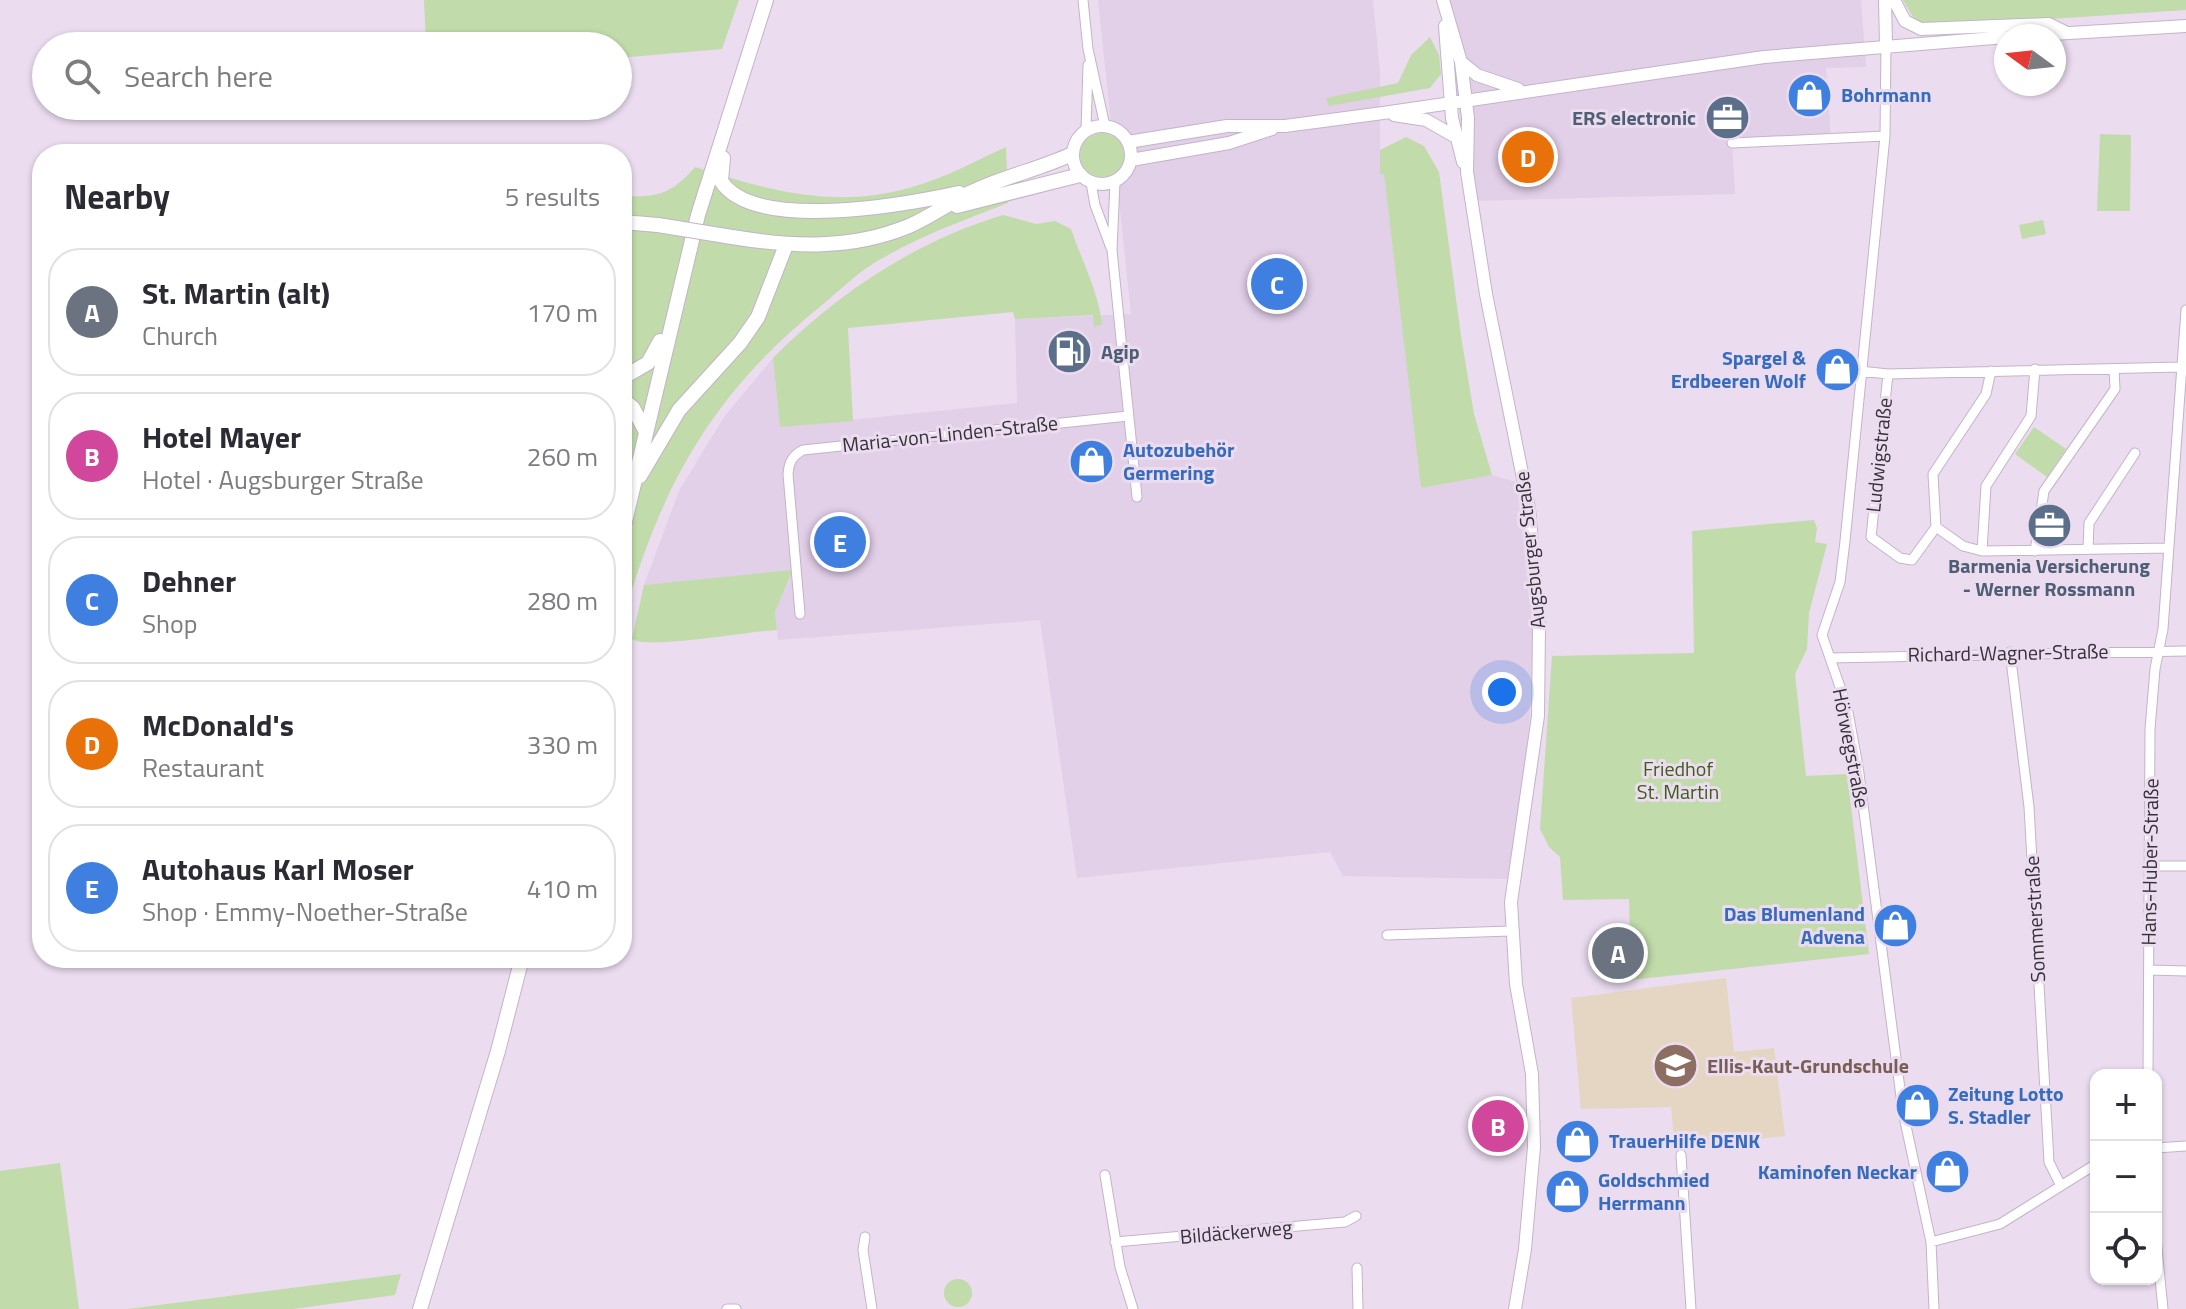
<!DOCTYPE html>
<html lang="en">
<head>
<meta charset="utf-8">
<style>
  body { margin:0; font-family:"Titillium Web",sans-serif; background:#f2f2f3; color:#2b2b33 }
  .controls { position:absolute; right:24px; bottom:24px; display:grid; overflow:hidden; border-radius:16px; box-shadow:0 2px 6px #0004 }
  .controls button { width:72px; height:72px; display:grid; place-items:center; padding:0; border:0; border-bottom:2px solid #e1e1e2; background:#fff; color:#2b2b33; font:40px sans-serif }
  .compass { position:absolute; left:1994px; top:24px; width:72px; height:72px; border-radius:50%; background:#fff; box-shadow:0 2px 6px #0004; rotate:285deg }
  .you { position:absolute; left:1502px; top:692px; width:28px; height:28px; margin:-20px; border:6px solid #fff; border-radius:50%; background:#1a73e8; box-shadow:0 0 0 12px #1a73e833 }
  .badge { display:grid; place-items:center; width:52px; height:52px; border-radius:50%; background:#428793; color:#fff; font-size:26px; font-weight:700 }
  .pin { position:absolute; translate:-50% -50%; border:4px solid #fff; box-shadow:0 2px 8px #0006 }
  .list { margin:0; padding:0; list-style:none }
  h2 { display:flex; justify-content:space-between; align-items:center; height:104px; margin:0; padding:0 32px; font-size:34px }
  h2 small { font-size:26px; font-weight:400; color:#7c7c81 }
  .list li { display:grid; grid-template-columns:52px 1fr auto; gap:24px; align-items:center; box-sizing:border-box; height:128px; margin:0 16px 16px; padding:0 16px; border:2px solid #e1e1e2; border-radius:32px }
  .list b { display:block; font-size:30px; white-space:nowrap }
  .list p { margin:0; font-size:26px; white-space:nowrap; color:#7c7c81 }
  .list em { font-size:26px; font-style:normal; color:#7c7c81 }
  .icon { flex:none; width:44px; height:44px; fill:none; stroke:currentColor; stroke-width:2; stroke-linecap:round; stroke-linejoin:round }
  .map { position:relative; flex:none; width:2186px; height:1309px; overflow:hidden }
  .search { position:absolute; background:#fff; box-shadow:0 2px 6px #0004; left:32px; top:32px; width:600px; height:88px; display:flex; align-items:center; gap:20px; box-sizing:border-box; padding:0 28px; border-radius:44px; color:#7c7c81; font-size:30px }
  .panel { position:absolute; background:#fff; box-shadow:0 2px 6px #0004; left:32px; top:144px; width:600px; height:824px; border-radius:32px }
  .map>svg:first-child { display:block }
</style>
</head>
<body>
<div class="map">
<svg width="2186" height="1309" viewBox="0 0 2186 1309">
  <rect width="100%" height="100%" fill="#ebdcf0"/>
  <!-- built -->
  <path fill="#e2cfe8" d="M1098,0h275l7,72v101h4l37,315 71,-13 27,8 14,145 -3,86 -7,73 -16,92 -164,-3 -13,-24 -253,26 -37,-258 -262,20 -3,-28 18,-41 -149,14 35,-94 45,-74 49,-59 7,69 237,-24 -2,-84 116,-5z
    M1445,0h416l5,67 -40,1 5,70 -99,5 3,51 -264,7z"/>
  <!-- education -->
  <path fill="#e5d6c3" d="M1726,978l8,74 40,-4 11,88 -110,12 -4,-41 -90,2 -10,-111z"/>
  <!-- green -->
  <path fill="#c1dbaa" d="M424,0h315l-17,49 -104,9v-12h-192z
    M1903,0h283v10l-254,17 -16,-5z
    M1430,37l9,18 2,19 -11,14 -101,18 -3,-8 72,-15 13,-28z
    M1080 155a22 22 0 1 1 44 0a22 22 0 1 1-44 0Z
    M2100,134l31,1 -1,76h-33z
    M1406,137l18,9 15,26 22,164 13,78 18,61 -71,13 -37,-314h-4v-24z
    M1006,147l2,56c-46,18 -91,34 -134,60 -18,11 -35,28 -52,42 -111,89 -163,184 -200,319v-428c35,2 50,-2 73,-29 78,25 146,44 227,17 29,-9 57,-25 84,-37z
    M1003,215l33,9 19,-3 16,8c11,32 27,62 31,95l-8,3 -1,-12 -78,4 -2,-7 -165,16 5,93 -73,6 -7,-69c65,-65 141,-116 230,-143z
    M2043,220l3,14 -24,5 -3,-14z
    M2034,427l32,22 -19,28 -32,-23z
    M1814,520l3,8 -2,14 12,2 -18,69 -2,36 -12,25 11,102 41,-2 22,180 -238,26 -2,-81 -66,1 -3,-43 -11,-10 -9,-18 12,-173 142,-3 -2,-122z
    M793,570l-18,42 2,18c-26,1 -129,20 -145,9l12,-54z
    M60,1163l19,146h-79v-138z
    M401,1274l-6,21 -102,14h-165z
    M944 1293a14 14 0 1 1 28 0a14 14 0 1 1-28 0Z"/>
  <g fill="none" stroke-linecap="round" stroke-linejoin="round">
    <defs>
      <path id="street" d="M1083,0l5,49 17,77
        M1886,45l-1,91 -40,405 -5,41 -18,53 25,72 11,59 45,346 28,130 3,67
        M1086,130l2,-65
        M1732,143l153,-7
        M1115,182l-3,68 25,247
        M1091,183l4,22 16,43
        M1860,371l28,3 292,-7
        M1888,374l-17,163 29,21 12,2 24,-33 27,19 19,5 187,-3
        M1936,527l-3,-53 53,-80 5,-23
        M2088,549l1,-26 46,-70
        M1982,551l4,-65 45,-70 4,-47
        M2035,551l9,-60 71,-102 -1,-20
        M800,614l-12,-140c1,-12 4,-18 15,-24l325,-34
        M2010,652l19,155 20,355 11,22
        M1830,658l356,-7
        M2150,866h36
        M1387,935l124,-4
        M2149,970l37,1
        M2148,1075l2,-346 5,-60 8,-40 23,-319
        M2156,1148l30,-2
        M1681,1155l10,154
        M1105,1175l15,92 13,42
        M865,1237l-2,13 9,59
        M2156,1238l7,71
        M1115,1242l230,-20 11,-6
        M1931,1242l69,-18 96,-60
        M1357,1268l1,41
        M727,1309h9"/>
      <path id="secondary" d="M1443,0l18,62 7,56 -1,54 19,122 43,214 10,118 -1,90 -27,186 5,82 16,90 2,73 -9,102 -10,60
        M1885,0l1,45
        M1894,0l11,21 16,8 128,-5 18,9
        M1445,26l7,92 11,44
        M2021,36l165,-10
        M1461,62l16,13 41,14
        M1394,115l32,5 28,16
        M1073 155a29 29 0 1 1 58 0a29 29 0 1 1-58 0Z
        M1128,142l99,-16h58l98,-13 381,-56 242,-20
        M1131,160l98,-17 43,-14"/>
      <path id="primary" d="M723,158l-2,23c33,52 187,23 238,12
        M957,206l123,-31
        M622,222l36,3
        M732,237c61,10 119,13 177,-11 23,-10 42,-25 65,-35 32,-15 66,-22 98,-37
        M622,378l26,-15 12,-22
        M622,399l11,9 12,22
        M640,476l39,-66 61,-67 18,-26 28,-72
        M622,534l76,-319 68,-215
        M420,1309l78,-258 24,-93"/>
    </defs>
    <!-- street casing -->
    <use href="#street" stroke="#c3b4c8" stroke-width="11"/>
    <!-- secondary casing -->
    <use href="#secondary" stroke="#c3b4c8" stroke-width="14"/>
    <!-- primary casing -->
    <use href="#primary" stroke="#c3b4c8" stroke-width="16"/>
    <!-- street -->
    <use href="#street" stroke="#fff" stroke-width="9"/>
    <!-- secondary -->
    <use href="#secondary" stroke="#fff" stroke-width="12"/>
    <!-- primary -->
    <use href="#primary" stroke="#fff" stroke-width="14"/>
    <defs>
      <path id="primary-bridge" d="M658,225l74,12"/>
    </defs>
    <!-- primary-bridge casing -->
    <use href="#primary-bridge" stroke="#c3b4c8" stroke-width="16" stroke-linecap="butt"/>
    <!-- primary-bridge -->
    <use href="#primary-bridge" stroke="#fff" stroke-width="14"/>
  </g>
  <!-- icons -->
  <defs>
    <symbol id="shop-disc" viewBox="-11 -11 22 22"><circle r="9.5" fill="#3f7fe0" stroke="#ebdcf0"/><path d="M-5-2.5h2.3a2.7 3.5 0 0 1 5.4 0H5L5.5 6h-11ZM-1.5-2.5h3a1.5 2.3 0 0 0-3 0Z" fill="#fff"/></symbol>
    <symbol id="office-disc" viewBox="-11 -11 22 22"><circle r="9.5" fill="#5c6f8a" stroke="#ebdcf0"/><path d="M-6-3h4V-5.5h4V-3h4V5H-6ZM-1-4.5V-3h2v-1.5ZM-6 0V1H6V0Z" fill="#fff"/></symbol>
    <symbol id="fuel-disc" viewBox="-11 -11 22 22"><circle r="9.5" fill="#5c6f8a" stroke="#ebdcf0"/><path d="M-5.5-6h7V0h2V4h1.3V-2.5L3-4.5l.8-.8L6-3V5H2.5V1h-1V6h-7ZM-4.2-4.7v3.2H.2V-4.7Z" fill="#fff"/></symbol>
    <symbol id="school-disc" viewBox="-11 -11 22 22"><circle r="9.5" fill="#8d6e63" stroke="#ebdcf0"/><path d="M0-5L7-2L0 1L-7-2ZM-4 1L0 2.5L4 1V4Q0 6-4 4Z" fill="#fff"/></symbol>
  </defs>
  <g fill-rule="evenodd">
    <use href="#shop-disc" x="1784" y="70" width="51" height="51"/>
    <use href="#office-disc" x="1702" y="92" width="51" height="51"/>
    <use href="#fuel-disc" x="1044" y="326" width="51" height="51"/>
    <use href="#shop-disc" x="1812" y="344" width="51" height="51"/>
    <use href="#shop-disc" x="1066" y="436" width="51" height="51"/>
    <use href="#office-disc" x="2024" y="500" width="51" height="51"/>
    <use href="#shop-disc" x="1870" y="900" width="51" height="51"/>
    <use href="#school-disc" x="1650" y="1040" width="51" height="51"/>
    <use href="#shop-disc" x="1892" y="1080" width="51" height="51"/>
    <use href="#shop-disc" x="1552" y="1116" width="51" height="51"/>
    <use href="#shop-disc" x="1922" y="1146" width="51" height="51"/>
    <use href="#shop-disc" x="1542" y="1166" width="51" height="51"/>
  </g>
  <g text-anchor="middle" stroke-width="6" stroke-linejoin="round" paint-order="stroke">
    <!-- shop labels -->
    <g font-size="20" font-weight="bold" fill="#366cbe" stroke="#ebdcf0" text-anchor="start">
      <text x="1841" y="102">Bohrmann</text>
      <text x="1806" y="365" text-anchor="end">Spargel &amp;<tspan x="1806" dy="23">Erdbeeren Wolf</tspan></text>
      <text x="1123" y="457">Autozubehör<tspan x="1123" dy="23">Germering</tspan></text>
      <text x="1865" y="921" text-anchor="end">Das Blumenland<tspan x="1865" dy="23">Advena</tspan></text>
      <text x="1948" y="1101">Zeitung Lotto<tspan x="1948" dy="23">S. Stadler</tspan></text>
      <text x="1609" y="1148">TrauerHilfe DENK</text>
      <text x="1917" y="1179" text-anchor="end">Kaminofen Neckar</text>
      <text x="1598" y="1187">Goldschmied<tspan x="1598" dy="23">Herrmann</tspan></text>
    </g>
    <!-- service labels -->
    <g font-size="20" font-weight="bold" fill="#4e5e75" stroke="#ebdcf0" text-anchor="end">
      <text x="1696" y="125">ERS electronic</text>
      <text x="1101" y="359" text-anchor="start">Agip</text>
      <text x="2049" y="573" text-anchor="middle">Barmenia Versicherung<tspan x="2049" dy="23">- Werner Rossmann</tspan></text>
    </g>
    <!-- street labels -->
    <g font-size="20" fill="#373139" stroke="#ebdcf0">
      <text transform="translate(950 434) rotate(-6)" y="7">Maria-von-Linden-Straße</text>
      <text transform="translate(1879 455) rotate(-84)" y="7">Ludwigstraße</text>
      <text transform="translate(1530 550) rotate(-96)" y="7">Augsburger Straße</text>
      <text transform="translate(2008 653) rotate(-1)" y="7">Richard-Wagner-Straße</text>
      <text transform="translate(1851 748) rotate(79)" y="7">Hörwegstraße</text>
      <text transform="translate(2150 862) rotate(-89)" y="7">Hans-Huber-Straße</text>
      <text transform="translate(2035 919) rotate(-93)" y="7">Sommerstraße</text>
      <text transform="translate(1236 1232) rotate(-5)" y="7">Bildäckerweg</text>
    </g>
    <!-- park labels -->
    <g font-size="20" fill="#3e5d19" stroke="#ebdcf0">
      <text x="1678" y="776">Friedhof<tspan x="1678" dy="23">St. Martin</tspan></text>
    </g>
    <!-- education labels -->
    <g font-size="20" font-weight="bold" fill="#785e54" stroke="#ebdcf0" text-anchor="start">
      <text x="1707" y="1073">Ellis-Kaut-Grundschule</text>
    </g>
  </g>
</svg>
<div class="controls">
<button>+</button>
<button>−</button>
<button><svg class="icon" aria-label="locate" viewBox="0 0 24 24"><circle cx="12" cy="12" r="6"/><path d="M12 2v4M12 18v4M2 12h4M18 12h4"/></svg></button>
</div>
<svg class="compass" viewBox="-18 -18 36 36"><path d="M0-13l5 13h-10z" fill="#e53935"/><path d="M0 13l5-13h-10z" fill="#7c7c81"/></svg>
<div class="you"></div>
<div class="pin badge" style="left:1618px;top:953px;background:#6b7280">A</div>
<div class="pin badge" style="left:1498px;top:1126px;background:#d1479c">B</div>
<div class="pin badge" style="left:1277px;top:284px;background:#3f7fe0">C</div>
<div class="pin badge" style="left:1528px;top:157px;background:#e8710a">D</div>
<div class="pin badge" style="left:840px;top:542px;background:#3f7fe0">E</div>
<div class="search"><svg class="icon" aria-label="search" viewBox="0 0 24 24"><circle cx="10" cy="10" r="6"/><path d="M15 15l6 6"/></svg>Search here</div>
<section class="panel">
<h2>Nearby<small>5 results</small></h2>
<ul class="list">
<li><span class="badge" style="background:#6b7280">A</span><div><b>St. Martin (alt)</b><p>Church</p></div><em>170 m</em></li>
<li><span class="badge" style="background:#d1479c">B</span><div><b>Hotel Mayer</b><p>Hotel · Augsburger Straße</p></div><em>260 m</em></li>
<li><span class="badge" style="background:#3f7fe0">C</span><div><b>Dehner</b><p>Shop</p></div><em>280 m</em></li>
<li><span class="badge" style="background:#e8710a">D</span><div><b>McDonald's</b><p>Restaurant</p></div><em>330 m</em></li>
<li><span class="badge" style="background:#3f7fe0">E</span><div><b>Autohaus Karl Moser</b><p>Shop · Emmy-Noether-Straße</p></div><em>410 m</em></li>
</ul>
</section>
</div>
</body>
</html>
